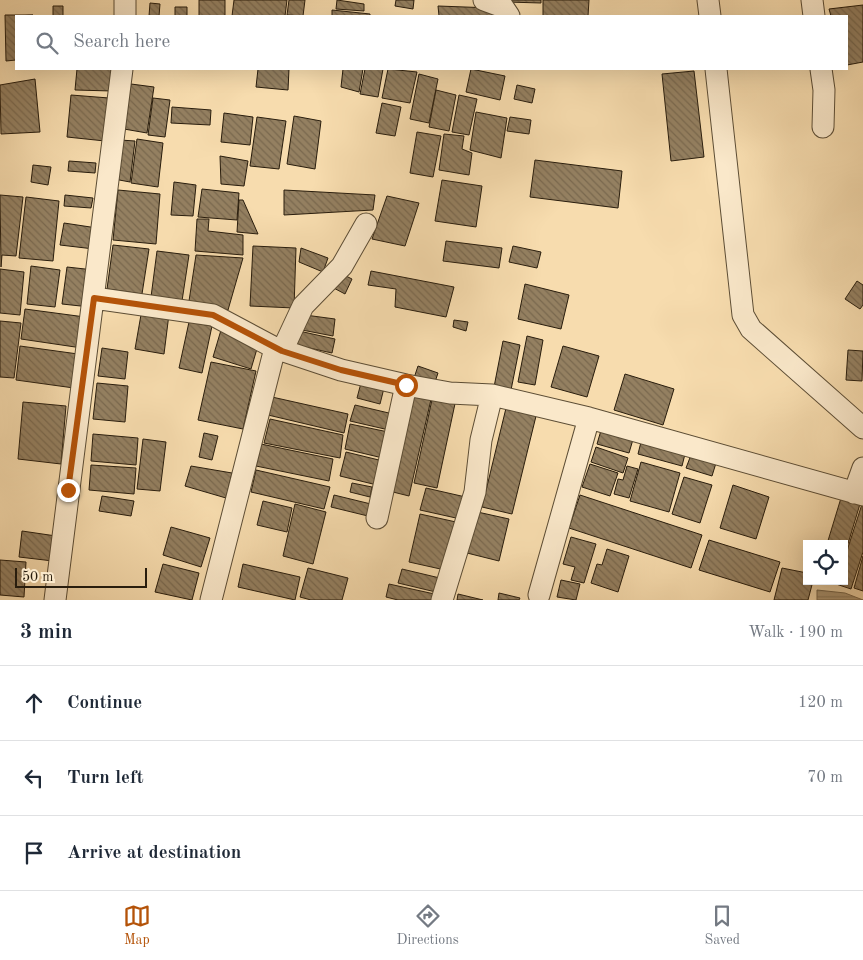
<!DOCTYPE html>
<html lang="en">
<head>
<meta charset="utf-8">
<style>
  body { margin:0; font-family:"Old Standard TT",serif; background:#f6f6f7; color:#1f2937 }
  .controls { position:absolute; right:15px; bottom:15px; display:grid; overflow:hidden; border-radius:0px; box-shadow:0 5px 20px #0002 }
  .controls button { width:45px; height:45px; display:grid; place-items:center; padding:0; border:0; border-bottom:1px solid #e0e1e3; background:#fff; color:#1f2937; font:25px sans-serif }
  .scale { position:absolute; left:15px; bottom:12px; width:132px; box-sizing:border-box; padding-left:5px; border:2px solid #291d0d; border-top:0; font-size:14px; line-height:18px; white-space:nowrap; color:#291d0d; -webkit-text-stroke:4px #fae8ca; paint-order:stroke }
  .stop { position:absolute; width:15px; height:15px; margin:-11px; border:4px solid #b45309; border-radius:50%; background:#fff }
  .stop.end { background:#b45309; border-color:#fff; box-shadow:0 1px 5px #0008 }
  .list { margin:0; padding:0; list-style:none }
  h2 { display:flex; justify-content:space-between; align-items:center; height:65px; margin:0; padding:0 20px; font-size:21px }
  h2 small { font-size:16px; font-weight:400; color:#747a83 }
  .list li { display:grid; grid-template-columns:32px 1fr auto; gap:15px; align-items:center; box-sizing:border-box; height:75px; padding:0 20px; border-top:1px solid #e0e1e3 }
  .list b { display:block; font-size:19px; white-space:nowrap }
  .list em { font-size:16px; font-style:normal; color:#747a83 }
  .icon { flex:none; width:28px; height:28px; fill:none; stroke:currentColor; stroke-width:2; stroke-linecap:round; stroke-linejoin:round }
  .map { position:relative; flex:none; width:863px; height:600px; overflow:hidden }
  .search { position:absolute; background:#fff; box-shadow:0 5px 20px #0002; left:15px; right:15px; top:15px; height:55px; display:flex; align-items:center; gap:12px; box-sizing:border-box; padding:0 18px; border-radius:0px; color:#747a83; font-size:19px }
  .sheet { height:290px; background:#fff }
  nav { display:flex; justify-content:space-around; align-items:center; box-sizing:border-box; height:70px; border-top:1px solid #e0e1e3; background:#fff; font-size:14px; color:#747a83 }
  nav a { display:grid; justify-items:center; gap:2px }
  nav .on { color:#b45309 }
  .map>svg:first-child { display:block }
</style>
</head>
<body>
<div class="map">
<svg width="863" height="600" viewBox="0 0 863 600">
  <defs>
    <pattern id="water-rules" width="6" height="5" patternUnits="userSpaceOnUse" patternTransform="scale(1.25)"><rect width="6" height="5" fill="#b19b77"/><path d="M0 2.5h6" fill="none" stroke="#907e60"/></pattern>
    <pattern id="building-back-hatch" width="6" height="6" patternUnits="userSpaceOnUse" patternTransform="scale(1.25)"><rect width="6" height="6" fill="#948061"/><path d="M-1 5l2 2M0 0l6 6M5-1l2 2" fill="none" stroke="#79684e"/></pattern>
  </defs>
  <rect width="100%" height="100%" fill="#f7dcae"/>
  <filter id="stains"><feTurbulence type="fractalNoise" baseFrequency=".004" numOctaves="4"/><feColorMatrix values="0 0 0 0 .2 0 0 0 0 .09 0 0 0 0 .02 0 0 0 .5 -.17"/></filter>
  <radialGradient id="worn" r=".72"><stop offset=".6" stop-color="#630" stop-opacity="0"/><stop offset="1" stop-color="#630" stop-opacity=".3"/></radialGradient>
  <!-- water -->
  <path fill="url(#water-rules)" stroke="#7b694d" d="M817,590l28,3 18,7h-46z"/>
  <!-- building -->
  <path fill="url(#building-back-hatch)" stroke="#291d0d" d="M199,0h26v16h-26z
    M234,0h53l-2,16h-53z
    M289,0h16l-2,16 -16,-1z
    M337,0l27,4v7l-28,-2z
    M396,0h18l-1,9 -18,-3z
    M507,0h34v3l-34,-1z
    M543,0h46l-1,16h-45z
    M150,3l10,1 -1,12h-10z
    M863,5v57l-16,3v-49h-16l-2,-7z
    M53,6h10v10h-10z
    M438,6l54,2v8h-53z
    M175,7h12v9h-12z
    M332,10l38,4v2h-38z
    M5,15h28l-17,1v44l-10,1z
    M77,69h38l-3,22 -37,-1z
    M258,69h31l-1,21 -32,-3z
    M343,69h20l-4,23 -18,-5z
    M365,69h18l-5,28 -18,-3z
    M388,69l29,3 -7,31 -28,-5z
    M471,69l34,7 -5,24 -34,-8z
    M694,71l10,86 -33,4 -9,-87z
    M419,74l19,5 -9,44 -19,-4z
    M35,79l5,53 -39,2 -1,-49z
    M131,84l23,3 -7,46 -23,-4z
    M517,85l18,4 -3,14 -18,-4z
    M436,90l20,5 -7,36 -20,-4z
    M71,95l38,3 -4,43 -38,-4z
    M459,95l18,4 -8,36 -17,-3z
    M153,98l17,2 -5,37 -17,-2z
    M382,103l19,4 -6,29 -19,-3z
    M172,107l39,3 -1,15 -39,-2z
    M476,112l31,6 -6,40 -31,-8z
    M224,113l29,4 -3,28 -29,-3z
    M294,116l27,5 -6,48 -28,-5z
    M257,117l29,4 -7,48 -29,-3z
    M510,117l21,3 -2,14 -22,-3z
    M417,132l24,4 -8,41 -23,-4z
    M444,134l20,2 -2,13 10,4 -3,22 -30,-5z
    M137,139l26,4 -5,44 -27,-4z
    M120,140l15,1 -5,41 -16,-3z
    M220,156l28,5 -4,25 -23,-2z
    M535,160l87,11 -4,37 -88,-11z
    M69,161l27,2 -1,10 -27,-2z
    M33,165l18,2 -3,18 -17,-3z
    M442,180l40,6 -6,41 -41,-6z
    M174,182l22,3 -3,31 -22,-1z
    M202,189l37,4 -2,27 -39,-3z
    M118,190l42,4 -4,50 -43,-4z
    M284,190l91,5 -2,15 -89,5z
    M0,195l23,2 -7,59 -14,-1 -1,12z
    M65,195l28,3 -2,10 -27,-2z
    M387,196l32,7 -14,43 -33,-7z
    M26,197l33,4 -6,60 -34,-3z
    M239,200h4l15,34 -21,-2z
    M197,219h12l-1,12 35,4v20l-48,-4z
    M64,223l33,5 -3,21 -34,-4z
    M446,241l56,7 -3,20 -56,-7z
    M113,245l36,4 -7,45 -35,-5z
    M253,246l43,2 -2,60 -44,-2z
    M513,246l28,6 -4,16 -28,-6z
    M301,248l27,10 -5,14 -24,-10z
    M157,251l32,4 -7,46 -31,-4z
    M196,255l47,3 -15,52 -30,-3 -9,-6z
    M31,266l29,4 -5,37 -28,-3z
    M67,267l27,3 -4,37 -28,-3z
    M0,269l24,3 -4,43 -20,-2z
    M371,271l83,16 -8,30 -51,-10 1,-18 -28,-4z
    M338,272l14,7 -7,15 -15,-8z
    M857,281l6,4v20l-3,4 -15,-10z
    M525,284l44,11 -8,34 -43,-10z
    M25,309l60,8 -3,31 -61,-9z
    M142,309l27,5 -5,40 -29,-5z
    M305,315l30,4 -2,17 -31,-6z
    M454,320l14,2 -2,9 -13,-4z
    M0,321l21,2 -7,55 -14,-1z
    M189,322l23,4 -10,47 -23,-5z
    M221,330l38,12 -8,27 -38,-12z
    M299,331l36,8 -3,14 -36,-8z
    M527,336l16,4 -8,45 -17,-3z
    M503,341l17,4 -9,45 -17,-3z
    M20,346l58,8 -4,34 -58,-8z
    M563,346l36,10 -12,41 -36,-10z
    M102,348l26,4 -3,27 -27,-3z
    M848,350l15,1 -1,30 -16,-1z
    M211,362l45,9 -13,58 -45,-9z
    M418,366l20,7 -5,15 -20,-7z
    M625,374l49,15 -11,36 -49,-15z
    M97,383l31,3 -3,36 -32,-3z
    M361,383l23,5 -4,16 -23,-6z
    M412,391l20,4 -23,101 -20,-5z
    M433,395l23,4 -19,89 -23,-5z
    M272,397l76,17 -4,19 -76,-18z
    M23,402l43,4 -5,58 -43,-5z
    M507,404l30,8 -25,102 -30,-7z
    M355,405l38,9 -4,16 -39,-9z
    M270,419l73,16 -3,23 -76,-15z
    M350,424l43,9 -6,26 -42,-10z
    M602,427l32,9 -5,17 -32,-9z
    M204,433l14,3 -6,24 -13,-3z
    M93,434l45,4 -2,27 -45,-4z
    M642,438l44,12 -4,16 -44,-12z
    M143,439l23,3 -6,49 -23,-2z
    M261,444l72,15 -4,22 -73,-15z
    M596,447l32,11 -5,15 -32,-11z
    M346,452l37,9 -6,24 -37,-9z
    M691,455l25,8 -4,13 -26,-8z
    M641,462l39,11 -11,39 -39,-11z
    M590,464l28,9 -8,23 -28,-9z
    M91,465l45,3 -2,26 -45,-4z
    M191,466l41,7 -6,25 -41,-12z
    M627,466l11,3 -9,29 -15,-4 4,-15 5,1z
    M256,470l74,17 -6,22 -73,-17z
    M684,477l28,8 -12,38 -28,-9z
    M352,483l20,4 -2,10 -20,-5z
    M733,485l36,12 -13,42 -36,-11z
    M426,488l44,10 -5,22 -45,-10z
    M334,495l41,10 -3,12 -41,-10z
    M580,495l122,40 -11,33 -122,-40z
    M102,496l32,5 -3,15 -32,-5z
    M841,498l19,6 -16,53v-13h-17z
    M263,501l29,7 -5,24 -30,-7z
    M863,501v51l-12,37 -15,-5 1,-3h7v-21z
    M295,504l31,8 -13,52 -30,-8z
    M473,511l36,8 -10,42 -36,-9z
    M420,514l36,8 -11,48 -36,-8z
    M171,527l39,11 -9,29 -38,-12z
    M22,531l34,5 -3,25 -34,-4z
    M571,537l25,7 -12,39 -13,-3 4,-13 -12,-3z
    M709,540l71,22 -10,30 -71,-22z
    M607,549l22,7 -11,36 -27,-9 6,-19 5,1z
    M863,556v35l-9,-3z
    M0,560l26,2 -2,35 -24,-2z
    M163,564l36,9 -7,27 -37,-8z
    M243,564l57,13 -5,23 -57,-13z
    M308,568l40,10 -6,22h-31l-11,-3z
    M782,568l25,5v8h6l-5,19h-34z
    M402,569l42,10 -4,14 -42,-10z
    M561,580l19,4 -4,16 -19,-3z
    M389,584l50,11 -1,5h-40l-12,-3z
    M499,593l21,5 -1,2h-21z
    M458,594l25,6h-26z"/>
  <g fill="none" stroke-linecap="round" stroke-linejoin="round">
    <defs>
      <path id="street" d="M484,0l19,7 6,9
        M708,0l2,16
        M812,0l2,16
        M125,16v-16
        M716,69l27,246 8,14 112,99
        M821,69l3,21 -1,37
        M94,298l119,17 62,33 -64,252
        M275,348l66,22 65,15 44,8 42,2 97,23 274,77
        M282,351l21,-45 39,-40 24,-42
        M854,493l9,-25
        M377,518l29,-133
        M539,595l50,-177
        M55,600l67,-531
        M442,600l33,-108 6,-52 11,-45"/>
    </defs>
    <!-- street casing -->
    <use href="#street" stroke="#5c4d35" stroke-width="23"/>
    <!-- street -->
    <use href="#street" stroke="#fae8ca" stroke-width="21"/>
  </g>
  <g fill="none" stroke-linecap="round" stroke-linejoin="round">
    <!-- route -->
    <path stroke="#b45309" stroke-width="6" d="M68,490l26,-192 119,17 69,36 59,19 65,15"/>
  </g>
  <rect width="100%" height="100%" filter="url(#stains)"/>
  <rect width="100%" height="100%" fill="url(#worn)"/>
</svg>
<div class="controls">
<button><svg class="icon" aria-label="locate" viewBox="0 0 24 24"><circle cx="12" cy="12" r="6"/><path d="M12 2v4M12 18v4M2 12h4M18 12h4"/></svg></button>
</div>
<div class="scale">50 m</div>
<div class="stop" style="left:406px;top:385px"></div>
<div class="stop end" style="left:68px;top:490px"></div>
<div class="search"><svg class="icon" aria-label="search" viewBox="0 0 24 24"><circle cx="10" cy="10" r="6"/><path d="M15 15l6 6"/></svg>Search here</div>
</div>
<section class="sheet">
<h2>3 min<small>Walk · 190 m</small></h2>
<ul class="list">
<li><svg class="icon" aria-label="ahead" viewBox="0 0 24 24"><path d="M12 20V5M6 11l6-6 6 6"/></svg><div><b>Continue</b></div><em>120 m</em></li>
<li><svg class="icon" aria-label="left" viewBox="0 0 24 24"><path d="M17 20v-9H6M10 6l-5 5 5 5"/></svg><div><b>Turn left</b></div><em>70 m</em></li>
<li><svg class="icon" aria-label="arrive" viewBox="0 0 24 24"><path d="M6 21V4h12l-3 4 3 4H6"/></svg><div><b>Arrive at destination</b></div></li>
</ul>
</section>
<nav>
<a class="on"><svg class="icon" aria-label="map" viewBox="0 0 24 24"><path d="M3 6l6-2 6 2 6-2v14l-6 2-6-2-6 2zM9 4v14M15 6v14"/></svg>Map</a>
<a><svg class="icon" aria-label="directions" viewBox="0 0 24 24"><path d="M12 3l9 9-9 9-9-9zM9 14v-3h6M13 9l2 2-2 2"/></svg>Directions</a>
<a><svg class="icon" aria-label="saved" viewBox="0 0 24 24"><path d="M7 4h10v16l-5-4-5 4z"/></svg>Saved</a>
</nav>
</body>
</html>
